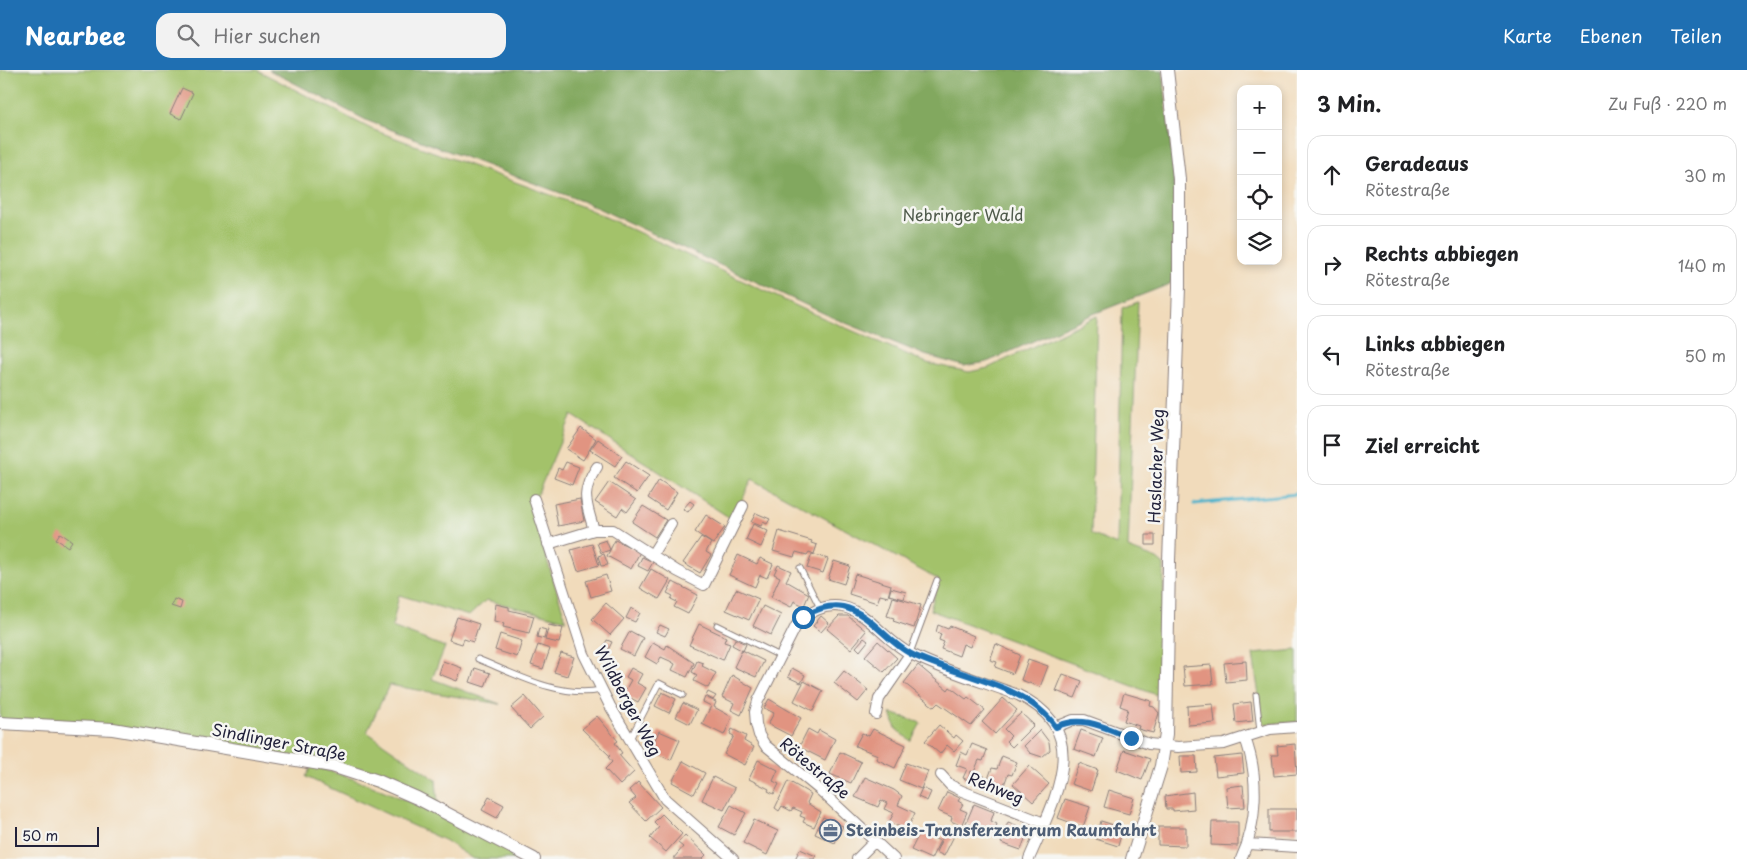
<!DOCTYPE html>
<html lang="de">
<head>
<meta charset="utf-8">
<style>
  body { margin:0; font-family:"Playpen Sans",sans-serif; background:#f2f2f2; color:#202124 }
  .controls { position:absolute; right:15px; top:15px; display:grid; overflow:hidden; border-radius:10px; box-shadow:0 2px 8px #0003 }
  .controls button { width:45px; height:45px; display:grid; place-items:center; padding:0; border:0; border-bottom:1px solid #e0e0e0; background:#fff; color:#202124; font:25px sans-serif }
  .scale { position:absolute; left:15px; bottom:12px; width:84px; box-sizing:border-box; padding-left:5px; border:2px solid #22223b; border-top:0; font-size:14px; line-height:18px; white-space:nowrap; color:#22223b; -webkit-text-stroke:4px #f6f6f2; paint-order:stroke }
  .stop { position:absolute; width:15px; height:15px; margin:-11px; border:4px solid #1f6fb2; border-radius:50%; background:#fff }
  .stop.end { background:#1f6fb2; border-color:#fff; box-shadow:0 1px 5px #0008 }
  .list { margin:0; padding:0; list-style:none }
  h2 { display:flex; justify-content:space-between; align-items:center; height:65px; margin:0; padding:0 20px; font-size:21px }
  h2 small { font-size:16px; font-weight:400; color:#757577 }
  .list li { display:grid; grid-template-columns:32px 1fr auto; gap:15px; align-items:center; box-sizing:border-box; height:80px; margin:0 10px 10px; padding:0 10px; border:1px solid #e0e0e0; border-radius:15px }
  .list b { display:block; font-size:19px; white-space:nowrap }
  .list p { margin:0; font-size:16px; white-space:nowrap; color:#757577 }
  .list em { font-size:16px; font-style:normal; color:#757577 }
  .icon { flex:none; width:28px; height:28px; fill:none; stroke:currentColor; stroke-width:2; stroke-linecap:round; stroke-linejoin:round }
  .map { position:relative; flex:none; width:1297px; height:789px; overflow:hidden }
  header { display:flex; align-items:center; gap:30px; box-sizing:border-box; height:70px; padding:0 25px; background:#1f6fb2; color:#fff }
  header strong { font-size:24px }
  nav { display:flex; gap:28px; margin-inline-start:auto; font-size:18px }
  .search { width:350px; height:45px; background:#f2f2f2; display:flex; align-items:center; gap:12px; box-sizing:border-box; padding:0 18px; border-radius:15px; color:#757577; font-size:19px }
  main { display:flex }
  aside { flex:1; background:#fff }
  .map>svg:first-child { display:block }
</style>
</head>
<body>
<header>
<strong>Nearbee</strong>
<div class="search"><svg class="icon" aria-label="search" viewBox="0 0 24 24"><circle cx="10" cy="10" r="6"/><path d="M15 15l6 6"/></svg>Hier suchen</div>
<nav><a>Karte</a><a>Ebenen</a><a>Teilen</a></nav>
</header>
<main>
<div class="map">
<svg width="1297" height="789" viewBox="0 0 1297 789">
  <rect width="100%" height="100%" fill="#f6f6f2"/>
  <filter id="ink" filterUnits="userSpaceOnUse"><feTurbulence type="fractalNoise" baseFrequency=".02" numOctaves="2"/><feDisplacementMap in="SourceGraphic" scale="10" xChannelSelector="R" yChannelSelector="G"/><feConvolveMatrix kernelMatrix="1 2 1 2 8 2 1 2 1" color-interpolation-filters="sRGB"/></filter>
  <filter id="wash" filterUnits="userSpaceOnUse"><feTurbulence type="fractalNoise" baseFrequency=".0096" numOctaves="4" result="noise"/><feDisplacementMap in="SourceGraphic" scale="20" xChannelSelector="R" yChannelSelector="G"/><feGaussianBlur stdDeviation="1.12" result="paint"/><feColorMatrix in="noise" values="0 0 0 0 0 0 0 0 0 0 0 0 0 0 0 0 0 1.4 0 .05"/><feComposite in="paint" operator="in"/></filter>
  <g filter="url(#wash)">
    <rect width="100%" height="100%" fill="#f1dbbb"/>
    <!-- green -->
    <path fill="#a3c26a" stroke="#627252" d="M0,0h257l114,59 215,79 228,106 113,49 42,9 19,-4 109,-52 -6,218 26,11 5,-237 16,-6 -10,246 29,11 7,6 -2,132 -232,-87 9,-30 -187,-101 -19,41 -161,-105 -41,94 35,111 -80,-20 -17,16 -70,-21 -7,32 53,20 -13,32 68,25 -111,-19 -22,47 69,48 2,24 -114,-44 -324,-41z
      M1297,580v72l-32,2 -4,-4c-1,-22 -5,-43 -8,-66z
      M891,643l30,10 -10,18 -15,-12z
      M311,696c76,20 143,57 213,93h-51l-29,-19 -138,-63z"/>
    <!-- forest -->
    <path fill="#82a85e" stroke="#52654c" d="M269,0h894l11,109v96l-4,9 -77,30 -106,48 -23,4 -39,-11 -89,-36 -249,-116 -219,-82z"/>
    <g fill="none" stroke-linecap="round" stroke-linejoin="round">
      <!-- stream -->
      <path stroke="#4cb3cb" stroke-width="3" d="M1194,434l103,-10"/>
    </g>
    <g id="blocks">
      <!-- building -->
      <path fill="#e19481" d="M182,18l11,5 -12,26 -11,-5z
        M581,358l15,11 -13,21 -17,-11z
        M598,369l24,17 -7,10 -25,-16z
        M626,391l23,15 -12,17 -23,-15z
        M566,392l13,5 -7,18 -18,-7 4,-10 4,2z
        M659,410l18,12 -11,18 -18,-12z
        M609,412l27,18 -9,12 -5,-4 -5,8 -22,-14z
        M580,429l4,22 -26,5 -4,-22z
        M690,431l4,3 -6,8 -5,-3z
        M643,436l23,14 -11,17 -23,-15z
        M756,443l14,6 -3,5 -4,-2 -2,4 -10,-4z
        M706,445l19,12 -12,17 -18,-12z
        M753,454l15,7 -7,16 -15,-7z
        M779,461l33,10 -1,2 6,2 -3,9 -5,-2 -2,3 -11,-3 -2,5 -21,-6z
        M60,463l12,8 -4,6 -12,-8z
        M1146,465h9v10h-9z
        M701,467l10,6 -5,9 5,3 -11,18 -17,-10z
        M606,470l4,10 -9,3 -4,-10z
        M615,470l25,12 -9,17 -24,-13z
        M592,474l7,21 -21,6 -7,-21z
        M604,484l4,11 -7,1 -3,-10z
        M812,484l16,5 -5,14 -16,-5z
        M738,485l19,9 3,-6 13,6 -6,14 -7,-3 -5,12 -26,-12z
        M642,487l11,5 -5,9 -10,-5z
        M834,491l16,5 -6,18 -16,-5z
        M778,495l13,6 -5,10 23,13 -5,12 -10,-5 -3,6 -20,-10 9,-20 -6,-3z
        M651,499l19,11 -11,19 -19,-11z
        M855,504l36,11 -3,12 -8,-2 -3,8 -28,-9z
        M606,505l5,16 -20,6 -5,-16z
        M673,512l25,13 -10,19 -14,-7 3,-5 -6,-3 2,-3 -6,-3z
        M891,518l15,4 -2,7 -15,-4z
        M736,519l23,10 -10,21 -23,-10z
        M893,527l28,8 -7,23 -21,-7 1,-3 -7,-2z
        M174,529l8,3 -2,7 -9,-3z
        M606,533l18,16 -14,16 -18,-16z
        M496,534l13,3v3l25,6 -5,17 -26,-6 1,-4 -10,-2z
        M763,536l18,9 -10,20 -18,-9z
        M631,538l9,5 -5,9 -9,-4z
        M821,546l8,7 -8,9 -8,-6z
        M839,546h9l18,15 -15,18 -24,-20z
        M457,547l22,7 -6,18 -9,-3 -2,5 -13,-4z
        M699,554l27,13 -2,5 6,2 -7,16 -34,-15z
        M549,555l14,3 -4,15 -14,-3z
        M660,555l9,4 -4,7 -9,-4z
        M938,555l10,4 2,-3 24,10 -4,11 -7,-3 -4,12 -18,-7 3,-7 -5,-2 2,-6 -5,-2z
        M539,558l7,2 -2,9 -7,-2z
        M630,561l13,7 -9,18 -14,-7z
        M500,564l22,7 -5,16 -22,-7z
        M864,568l4,3 -8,10 -4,-4z
        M735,569l11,5 -3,7 -11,-6z
        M607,570l5,2 -7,14 -5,-3z
        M878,571l19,17 -13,14 -19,-16z
        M653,572l12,7 2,-4 27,18 -7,14 -15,-7 3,-6 -5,-3 -9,-4 -4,7 -12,-7z
        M996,574l24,11 -7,19 -18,-7 2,-5 -7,-2z
        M538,575l12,4 -7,20 -12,-4z
        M742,580l22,11 -8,16 -22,-10z
        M561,583l13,4 -7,19 -13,-4z
        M1028,589l20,7 -8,21 -19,-7z
        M443,591l19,7 -5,13 -18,-7z
        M697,591l6,2 -1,3 14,7 -8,15 -14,-7 3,-6 -5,-3z
        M1246,591l1,19 -21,2 -2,-19z
        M918,595l30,25 2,-3 16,12 2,-2 17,13 -14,16 -33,-23 -4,4 -30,-24z
        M1211,595l2,19 -28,2 -2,-19z
        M475,598l15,5 -5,14 -15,-5z
        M631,598l11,6 -5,9 9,5 -8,14 -15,-8 8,-14 -5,-3z
        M792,598l13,7 -4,8 -13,-6z
        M844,601l24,19 -10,12 -24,-19z
        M1063,604l19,7 -7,17 -19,-7z
        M732,605l21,13 -12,27 -10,-5 3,-7 -12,-6z
        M804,611l19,10 -10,20 -19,-10z
        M662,622l14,7 -7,14 -14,-7z
        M708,622l8,4 -3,4 -7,-4z
        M1124,623l27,8 -1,5 4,1 5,6 -6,20 -15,-4 1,-3 -15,-5 4,-12 -8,-3z
        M525,626l18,21 -13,12 -19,-21z
        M705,627l11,5 -2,5 18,10 -8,18 -22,-11 9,-18 -8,-4z
        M1003,628l14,12 -22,24 -13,-12z
        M769,629l32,19 -10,18 -23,-12 6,-11 -10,-5z
        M1251,632l2,19 -17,2 -2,-19z
        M683,633l14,7 -7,14 -14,-7z
        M1213,634l2,19 -27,2 -1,-19z
        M1021,643l13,12 -22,22 -6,-6 5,-5 -7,-7z
        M597,646l21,25 -3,2 7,10 -3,2 15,17 -14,13 -15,-16 7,-7 -4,-5 2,-1 -28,-27z
        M939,655l15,13 2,-3 7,6 -9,10 -7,-6 -7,9 -15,-13z
        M732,659l14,7 -2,5 10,6 -9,18 -21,-11 10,-18 -4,-2z
        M808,659l9,5 2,-4 16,9 -10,21 -26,-13z
        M873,659l33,16 -11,23 -19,-9 2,-4 -23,-9 7,-13 7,3z
        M1040,660l9,12 1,8 -8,7 -12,-4 -6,-7z
        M1081,660l22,8 -7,19 -22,-8z
        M659,661l21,9 -9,20 -21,-9z
        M784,670l7,4 -4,8 -7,-4z
        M972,674l15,6 -4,11 -4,-1 -5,12 -3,-1 -3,9 -5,-2 4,-9 -11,-4 5,-13 6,3z
        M1295,674l2,30 -23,2 -2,-21h6l-1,-9z
        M1124,680l26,9 -8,21 -25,-10z
        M840,682l21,10 -10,21 -21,-9z
        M1242,685l2,18 -28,3 -2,-18z
        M1002,686l15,6 -5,13 -4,-1 -4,11 -16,-6 4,-11 5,1z
        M1180,686h16l1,16 -16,1z
        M758,690l20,10 -5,11 6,3 -5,10 -6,-3 1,-2 -20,-10z
        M683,691l22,12 -11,21 -22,-12z
        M906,693l22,8 -7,18 -22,-9z
        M1079,693l19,7 -7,21 -20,-7z
        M1029,696l20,18 -16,18 -20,-18z
        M974,702l12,5 -3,8 -13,-5z
        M713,707l22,11 -11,22 -22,-10z
        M865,707l29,13 8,6 -4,9 17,8 -8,17 -18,-8 5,-9 -10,-4 3,-6 -6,-3 -3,7 -23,-10z
        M788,711l23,13 -4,9 14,9 -7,15 -11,-5 2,-4 -5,-2 2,-4 -9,-4 -2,3 -9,-5 -3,5 -4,-3z
        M638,712l23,25 -15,14 -17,-18 7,-5 -7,-8z
        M1243,715l2,22 -17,1 -2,-21z
        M922,718l9,4 -4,9 -9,-4z
        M1109,720l25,8 -5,16 -25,-7z
        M947,722l13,6 -2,3 5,3 -3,5 7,3 -6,14 -10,-5 1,-4 -14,-6z
        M1193,722l1,17 -21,2v-2h-7l-1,-13z
        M489,727l15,8 -7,13 -15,-8z
        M1065,729l25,8 -7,20 -25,-9z
        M974,734l20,8 -3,9 6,3 -5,12 -15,-5 1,-3 -12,-5z
        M731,735l15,8 -12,22 -15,-8z
        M1269,739h28v23h-28z
        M662,744l20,20 -16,18 -16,-14 9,-11 -5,-5z
        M823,747l20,9 -8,17 -20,-9z
        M754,750l24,11 -11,24 -24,-12z
        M1101,751l22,7 -5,18 -22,-7z
        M1008,752l20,8 -7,20 -20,-7z
        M1212,752h26v24l-27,-1z
        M1158,757h28v19l-28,-1z
        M946,760l9,4 -11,22 -8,-4z
        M920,762l20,9 -9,18 -20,-9z
        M685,765l21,20 -4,4h-29l10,-12 -5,-4z
        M800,779l16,7 -2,3h-19z"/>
    </g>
  </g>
  <g filter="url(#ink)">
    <use href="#blocks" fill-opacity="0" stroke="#8a7e7b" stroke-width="1"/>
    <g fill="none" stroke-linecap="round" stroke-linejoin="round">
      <defs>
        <path id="service" d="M800,498l20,40
          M717,555l63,31
          M910,583l27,-73
          M478,589c37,15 83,40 123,31
          M1256,625l4,36
          M630,669l29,-56 24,12"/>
        <path id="minor" d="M534,429l50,155 26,52 55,93 68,60
          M594,460c-8,-27 -14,-38 3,-63
          M548,474l46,-14h19l64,41 27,14 39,-79
          M653,483l18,-29
          M876,644l3,-15 31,-45
          M1056,657l17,-7h11l65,24 29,3 46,-3 46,-15 27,-2
          M941,705l9,10 12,6 82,32
          M1248,774l49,3
          M857,789l18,-18
          M894,789l-74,-69 -55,-45 -6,-10 -3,-11 -1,-12 3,-11 38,-75c12,-14 29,-23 47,-19 27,6 43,35 68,47 34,17 72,28 107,41 78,36 35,107 11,164
          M1241,789c17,-36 18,-84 4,-121"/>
        <path id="tertiary" d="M0,653l113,6 219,37 46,15 39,17 117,61
          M1132,789l29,-93 5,-32 3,-173 10,-274v-108l-12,-109"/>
      </defs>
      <!-- service casing -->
      <use href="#service" stroke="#8a7e7b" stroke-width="7"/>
      <!-- minor casing -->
      <use href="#minor" stroke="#8a7e7b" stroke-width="12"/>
      <!-- tertiary casing -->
      <use href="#tertiary" stroke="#8a7e7b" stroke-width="14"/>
      <!-- service -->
      <use href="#service" stroke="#fff" stroke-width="5"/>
      <!-- minor -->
      <use href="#minor" stroke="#fff" stroke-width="10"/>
      <!-- tertiary -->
      <use href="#tertiary" stroke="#fff" stroke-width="12"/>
    </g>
  </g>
  <g fill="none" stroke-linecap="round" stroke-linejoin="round" filter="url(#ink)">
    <!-- route -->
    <path stroke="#1f6fb2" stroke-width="6" d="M803,547c12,-7 25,-13 40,-10 27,6 44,35 68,47 47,23 114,29 145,73 26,-13 50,1 75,11"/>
  </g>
  <!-- icons -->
  <defs>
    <symbol id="office-ring" viewBox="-11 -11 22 22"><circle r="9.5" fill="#f6f6f2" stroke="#5c6f8a" stroke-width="1.5"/><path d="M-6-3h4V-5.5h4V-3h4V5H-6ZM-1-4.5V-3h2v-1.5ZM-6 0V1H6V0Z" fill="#5c6f8a"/></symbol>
  </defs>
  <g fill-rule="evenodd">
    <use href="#office-ring" x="818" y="748" width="25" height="25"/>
  </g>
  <g text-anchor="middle" stroke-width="5" stroke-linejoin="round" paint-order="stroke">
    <!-- park labels -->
    <g font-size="16" fill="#4f5a4b" stroke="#f6f6f2">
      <text x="963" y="151">Nebringer Wald</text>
    </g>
    <!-- street labels -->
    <g font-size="16" fill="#22223b" stroke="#f6f6f2">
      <text transform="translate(1156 396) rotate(-88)" y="6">Haslacher Weg</text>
      <text transform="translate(628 631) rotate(62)" y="6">Wildberger Weg</text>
      <text transform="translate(279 672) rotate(11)" y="6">Sindlinger Straße</text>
      <text transform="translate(815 698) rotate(40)" y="6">Rötestraße</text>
      <text transform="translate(996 718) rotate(22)" y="6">Rehweg</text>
    </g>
    <!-- service labels -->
    <g font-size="16" font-weight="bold" fill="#4e5e75" stroke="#f6f6f2" text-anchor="start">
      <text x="846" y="766">Steinbeis-Transferzentrum Raumfahrt</text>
    </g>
  </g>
</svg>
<div class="controls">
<button>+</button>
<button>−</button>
<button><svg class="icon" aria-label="locate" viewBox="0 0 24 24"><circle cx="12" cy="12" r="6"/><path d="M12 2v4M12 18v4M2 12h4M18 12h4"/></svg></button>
<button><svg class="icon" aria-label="layers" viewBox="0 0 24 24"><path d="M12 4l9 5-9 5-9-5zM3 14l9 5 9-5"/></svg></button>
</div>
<div class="scale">50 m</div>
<div class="stop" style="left:803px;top:547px"></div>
<div class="stop end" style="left:1131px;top:668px"></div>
</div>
<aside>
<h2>3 Min.<small>Zu Fuß · 220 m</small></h2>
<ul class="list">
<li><svg class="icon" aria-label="ahead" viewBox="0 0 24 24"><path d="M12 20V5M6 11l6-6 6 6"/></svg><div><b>Geradeaus</b><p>Rötestraße</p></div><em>30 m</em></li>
<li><svg class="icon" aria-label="right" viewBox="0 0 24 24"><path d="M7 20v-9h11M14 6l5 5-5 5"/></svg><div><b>Rechts abbiegen</b><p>Rötestraße</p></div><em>140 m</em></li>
<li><svg class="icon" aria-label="left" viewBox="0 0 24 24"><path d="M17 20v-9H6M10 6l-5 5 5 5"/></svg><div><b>Links abbiegen</b><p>Rötestraße</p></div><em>50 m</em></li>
<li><svg class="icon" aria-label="arrive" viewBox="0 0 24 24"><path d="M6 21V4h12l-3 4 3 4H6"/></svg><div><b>Ziel erreicht</b></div></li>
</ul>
</aside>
</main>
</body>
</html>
